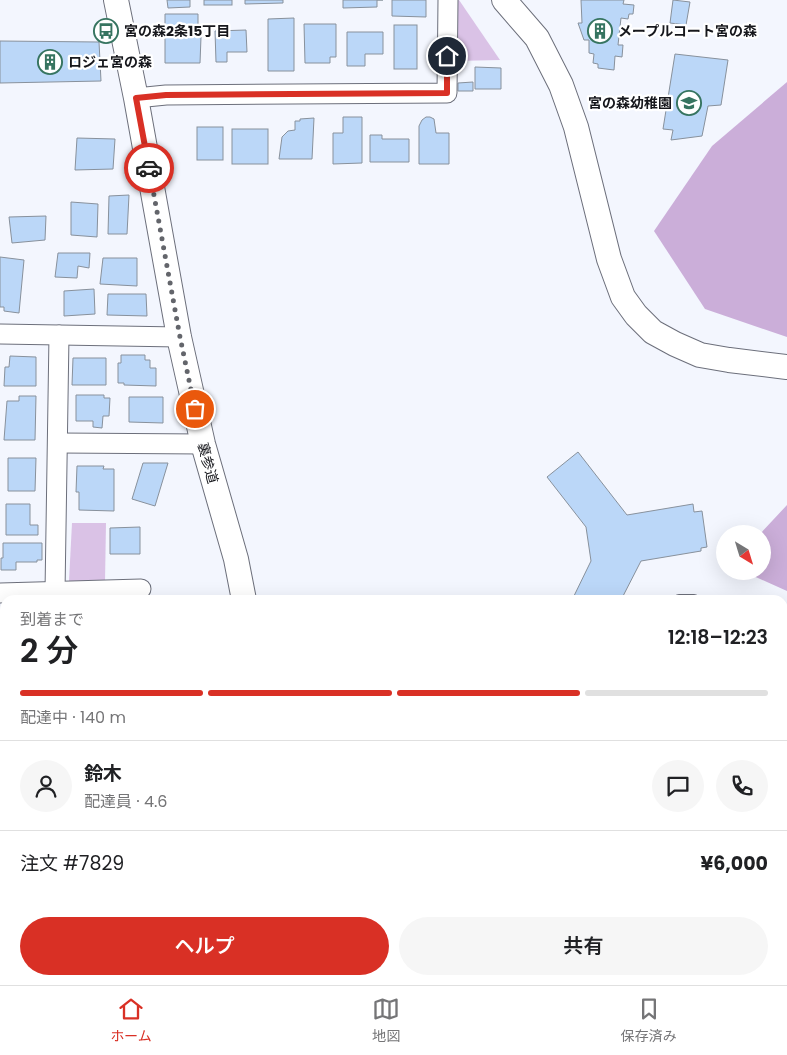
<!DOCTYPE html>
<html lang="ja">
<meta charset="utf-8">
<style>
body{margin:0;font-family:Poppins,"Noto Sans JP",sans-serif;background:#f6f6f6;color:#202124;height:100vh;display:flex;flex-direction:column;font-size:19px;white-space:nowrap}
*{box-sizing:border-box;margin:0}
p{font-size:16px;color:#757577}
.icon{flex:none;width:28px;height:28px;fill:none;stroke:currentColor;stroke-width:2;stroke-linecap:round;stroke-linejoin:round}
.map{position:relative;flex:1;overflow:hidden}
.details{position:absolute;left:0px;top:595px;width:788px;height:390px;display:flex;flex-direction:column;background:#fff;border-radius:15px 15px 0 0;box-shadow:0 5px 20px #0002}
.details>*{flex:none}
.needle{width:32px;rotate:142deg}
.buttons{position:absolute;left:716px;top:525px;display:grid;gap:10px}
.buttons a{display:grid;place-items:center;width:55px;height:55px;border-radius:50%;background:#fff;box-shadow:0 5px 20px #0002;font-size:25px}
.pin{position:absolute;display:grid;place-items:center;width:42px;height:42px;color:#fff;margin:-21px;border:2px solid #fff;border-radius:50%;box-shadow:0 1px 5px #0007}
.courier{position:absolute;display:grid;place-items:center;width:50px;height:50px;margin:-25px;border:4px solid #d93025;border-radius:50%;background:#fff;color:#222;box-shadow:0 1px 6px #0007}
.summary em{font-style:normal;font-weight:600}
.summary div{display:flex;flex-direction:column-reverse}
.summary{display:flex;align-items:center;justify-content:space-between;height:85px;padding:0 20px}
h1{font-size:32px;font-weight:600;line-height:38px}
.bar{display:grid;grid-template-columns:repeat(4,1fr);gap:8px 5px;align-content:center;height:60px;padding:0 20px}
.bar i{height:6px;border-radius:4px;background:#e0e0e0}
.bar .active{background:#d93025}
.bar p{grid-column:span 4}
.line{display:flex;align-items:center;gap:12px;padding:0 20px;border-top:1px solid #e0e0e0}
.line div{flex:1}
.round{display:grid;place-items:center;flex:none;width:52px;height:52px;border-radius:26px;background:#f6f6f6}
.action{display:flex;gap:10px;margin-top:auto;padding:10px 20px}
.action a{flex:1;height:58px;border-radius:30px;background:#d93025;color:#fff;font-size:20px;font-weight:600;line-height:58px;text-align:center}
.action a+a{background:#f6f6f6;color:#202124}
.tab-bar{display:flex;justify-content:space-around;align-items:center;height:70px;border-top:1px solid #e0e0e0;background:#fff;font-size:14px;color:#757577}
.tab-bar a{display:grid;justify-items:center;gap:2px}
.tab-bar .active{color:#d93025}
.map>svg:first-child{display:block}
.green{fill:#dac2e6}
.forest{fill:#cbaed9}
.building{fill:#bbd7f8;stroke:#88919c}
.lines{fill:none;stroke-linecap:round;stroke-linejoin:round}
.service-casing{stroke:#6c6f7b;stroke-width:12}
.minor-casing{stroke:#6c6f7b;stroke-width:21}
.tertiary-casing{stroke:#6c6f7b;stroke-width:26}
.service{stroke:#fff;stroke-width:10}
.minor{stroke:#fff;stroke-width:19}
.tertiary{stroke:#fff;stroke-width:24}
.done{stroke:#63656b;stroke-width:5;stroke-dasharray:0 9}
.route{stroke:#d93025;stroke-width:6}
.labels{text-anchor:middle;stroke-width:4.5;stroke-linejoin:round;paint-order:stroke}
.poi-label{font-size:14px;font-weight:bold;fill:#16171c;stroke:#fff;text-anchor:start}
.street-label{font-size:14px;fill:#16171c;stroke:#fff}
</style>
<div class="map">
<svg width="787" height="985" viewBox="0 0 787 985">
<rect width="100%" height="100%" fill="#f3f6fe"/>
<g class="green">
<path d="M458,0H459L500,60L455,61Z"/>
<path d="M72,523H106L105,582L69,581Z"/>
</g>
<g class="forest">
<path d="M787,82V337L705,309L654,231L712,146Z"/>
<path d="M787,505V591L749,574L748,571H762V534H760Z"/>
<path d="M787,611V985H37L43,980H782V620Z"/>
</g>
<g class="building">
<path d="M167,0H190V7L168,8Z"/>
<rect x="204" y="0" width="28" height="5"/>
<path d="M245,0H283V3L245,4Z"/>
<path d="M343,0H383H377V7L343,8Z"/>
<path d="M392,0H426V17L392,16Z"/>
<path d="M581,0H624L623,4L634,5L633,14H629L628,19L621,18L618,45H623L622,57L615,56L614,70L598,68V64L593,63L594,54L589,53V40H584L578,23H582Z"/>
<path d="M673,0L690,2L686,25L670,23Z"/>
<path d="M165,14H198V37H201L200,63H165Z"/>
<path d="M294,18V71H268V19Z"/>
<path d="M304,24H336V57H330V63H305Z"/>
<rect x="394" y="25" width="23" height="44"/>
<path d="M246,30L247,52H227V62H216L215,31Z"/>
<path d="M347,32H383V54H365V66H347Z"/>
<path d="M0,41L99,42L101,81L0,83Z"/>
<path d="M675,54L728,60L721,105L708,106L702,136L671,140L673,130L663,129Z"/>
<path d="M475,67L501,68V89H475Z"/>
<path d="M473,82V91H458V83Z"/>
<path d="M343,117H362V163L333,164V133H343Z"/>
<path d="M426,117H430L434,119L436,133H449V164H419V126L422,120Z"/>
<path d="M314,118L312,159H279L282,137L288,131L295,130V121H300V119Z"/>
<rect x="197" y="127" width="26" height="33"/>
<rect x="232" y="129" width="36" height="35"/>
<path d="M370,135H382V139H409V162H370Z"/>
<path d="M77,138L115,139L113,169L75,170Z"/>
<path d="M129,195L127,234H108L109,196Z"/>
<path d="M71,202L98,204L97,237L71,235Z"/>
<path d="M46,216L45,240L12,243L9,217Z"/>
<path d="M58,253H90L89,268L78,266L77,278L55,277Z"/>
<path d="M0,257L24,260L19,313L4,311V307H0Z"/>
<path d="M103,258H137V286L100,284Z"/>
<path d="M94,289L95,314L64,316V291Z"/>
<path d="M108,294H146L147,316L107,315Z"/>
<path d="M121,355H145V360H150V368H156V386L124,385V383H118V363H121Z"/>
<path d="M10,356L36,357V386H4L5,367H9Z"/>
<path d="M73,358H106V385H72Z"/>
<path d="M76,395H104V398H110L109,416H103L102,428L93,427V421H76Z"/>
<path d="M19,396H36L35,440H4L7,401H19Z"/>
<path d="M129,397H163V423L129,422Z"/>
<path d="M578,452L627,515L693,504L694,512L702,511L707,547L701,548V551L641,561L621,600H572L591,561L586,527L547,477Z"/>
<path d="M8,458H36L35,491H8Z"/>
<path d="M143,463H168L155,506L132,499Z"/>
<path d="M77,466H104L103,469H114V511L79,510V492H76Z"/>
<path d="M6,504H30V525H38V535H6Z"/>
<path d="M140,527V554H110V528Z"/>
<path d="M3,543H42V560H37V562H16V570H1V558H3Z"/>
<path d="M5,673V692H4L2,674Z"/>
<path d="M5,731V760L0,764V735Z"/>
</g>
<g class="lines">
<defs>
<g id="service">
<path d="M679,600H694"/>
<path d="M778,985L787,976"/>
</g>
<g id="minor">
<path d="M136,98L166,95L447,93L448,0"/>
<path d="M0,334L179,337"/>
<path d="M59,443L203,444"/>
<path d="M55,592L59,335"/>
<path d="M0,593L141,589"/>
<path d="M0,719H5"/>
</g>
<g id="tertiary">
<path d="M116,0L136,98L179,337L203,444L236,559L244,600"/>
<path d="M504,0L537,38L561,85L576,127L609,259L623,297L636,315L653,332L675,344L700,355L729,360L787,367"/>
<path d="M0,951L5,948"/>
</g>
</defs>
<use href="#service" class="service-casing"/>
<use href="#minor" class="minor-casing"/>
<use href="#tertiary" class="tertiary-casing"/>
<use href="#service" class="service"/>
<use href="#minor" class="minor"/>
<use href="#tertiary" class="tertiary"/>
</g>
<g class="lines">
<path class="done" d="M149,168L180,337L195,409"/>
<path class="route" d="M149,168L136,98L166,95L447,93V56"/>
</g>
<defs>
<symbol id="bus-ring" viewBox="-11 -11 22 22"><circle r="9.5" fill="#fff" stroke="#367460" stroke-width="1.5"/><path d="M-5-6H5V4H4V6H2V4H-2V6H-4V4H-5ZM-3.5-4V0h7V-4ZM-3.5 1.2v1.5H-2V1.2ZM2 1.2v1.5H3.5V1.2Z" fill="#367460"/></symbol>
<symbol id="building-ring" viewBox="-11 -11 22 22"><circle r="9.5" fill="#fff" stroke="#367460" stroke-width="1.5"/><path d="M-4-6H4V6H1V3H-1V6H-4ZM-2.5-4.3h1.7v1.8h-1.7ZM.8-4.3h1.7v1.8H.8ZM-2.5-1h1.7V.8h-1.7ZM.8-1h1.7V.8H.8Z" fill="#367460"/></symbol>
<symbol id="school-ring" viewBox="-11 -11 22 22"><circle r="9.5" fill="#fff" stroke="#367460" stroke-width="1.5"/><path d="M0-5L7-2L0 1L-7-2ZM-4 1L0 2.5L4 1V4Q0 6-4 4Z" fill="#367460"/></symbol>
</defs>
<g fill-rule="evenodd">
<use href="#bus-ring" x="92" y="17" width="28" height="28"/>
<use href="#building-ring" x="586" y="17" width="28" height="28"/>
<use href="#building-ring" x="36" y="48" width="28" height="28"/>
<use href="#school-ring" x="675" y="89" width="28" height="28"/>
</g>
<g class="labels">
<g class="poi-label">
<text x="124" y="36">宮の森2条15丁目</text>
<text x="618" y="36">メープルコート宮の森</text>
<text x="68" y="67">ロジェ宮の森</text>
<text x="672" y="108" text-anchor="end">宮の森幼稚園</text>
</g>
<g class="street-label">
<text transform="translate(208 463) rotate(75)" y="5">裏参道</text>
</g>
</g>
</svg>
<div class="buttons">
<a><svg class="needle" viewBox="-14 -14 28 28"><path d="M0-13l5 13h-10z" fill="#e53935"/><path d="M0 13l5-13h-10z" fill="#757577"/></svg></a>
</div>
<div class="pin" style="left:195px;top:409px;background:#ea580c"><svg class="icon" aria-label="bag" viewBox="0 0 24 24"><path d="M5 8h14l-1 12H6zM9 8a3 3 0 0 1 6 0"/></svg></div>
<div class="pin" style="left:447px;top:56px;background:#1f2937"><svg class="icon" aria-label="home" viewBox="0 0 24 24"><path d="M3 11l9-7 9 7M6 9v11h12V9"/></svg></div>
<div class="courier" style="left:149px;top:168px"><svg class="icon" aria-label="car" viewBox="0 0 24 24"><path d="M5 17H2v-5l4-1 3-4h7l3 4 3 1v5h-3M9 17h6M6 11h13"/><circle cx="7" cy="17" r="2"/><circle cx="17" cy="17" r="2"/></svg></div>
<section class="details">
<div class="summary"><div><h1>2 分</h1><p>到着まで</p></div><em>12:18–12:23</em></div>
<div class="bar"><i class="active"></i><i class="active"></i><i class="active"></i><i></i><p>配達中 · 140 m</p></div>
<div class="line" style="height:90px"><a class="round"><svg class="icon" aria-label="person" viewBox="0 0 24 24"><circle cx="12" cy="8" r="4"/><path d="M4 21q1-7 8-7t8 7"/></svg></a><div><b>鈴木</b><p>配達員 · 4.6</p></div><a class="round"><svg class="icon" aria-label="chat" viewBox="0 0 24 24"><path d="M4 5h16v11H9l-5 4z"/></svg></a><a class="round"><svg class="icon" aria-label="phone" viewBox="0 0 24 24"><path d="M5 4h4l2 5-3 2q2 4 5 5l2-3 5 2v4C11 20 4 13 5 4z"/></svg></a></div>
<div class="line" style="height:65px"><div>注文 #7829</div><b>¥6,000</b></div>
<div class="action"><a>ヘルプ</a><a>共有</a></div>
</section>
</div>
<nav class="tab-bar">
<a class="active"><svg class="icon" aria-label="home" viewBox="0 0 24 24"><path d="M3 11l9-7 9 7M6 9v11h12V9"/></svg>ホーム</a>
<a><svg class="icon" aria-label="map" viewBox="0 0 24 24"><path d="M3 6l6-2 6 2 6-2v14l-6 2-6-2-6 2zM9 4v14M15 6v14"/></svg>地図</a>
<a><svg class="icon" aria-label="saved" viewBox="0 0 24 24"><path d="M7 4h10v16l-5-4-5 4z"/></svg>保存済み</a>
</nav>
